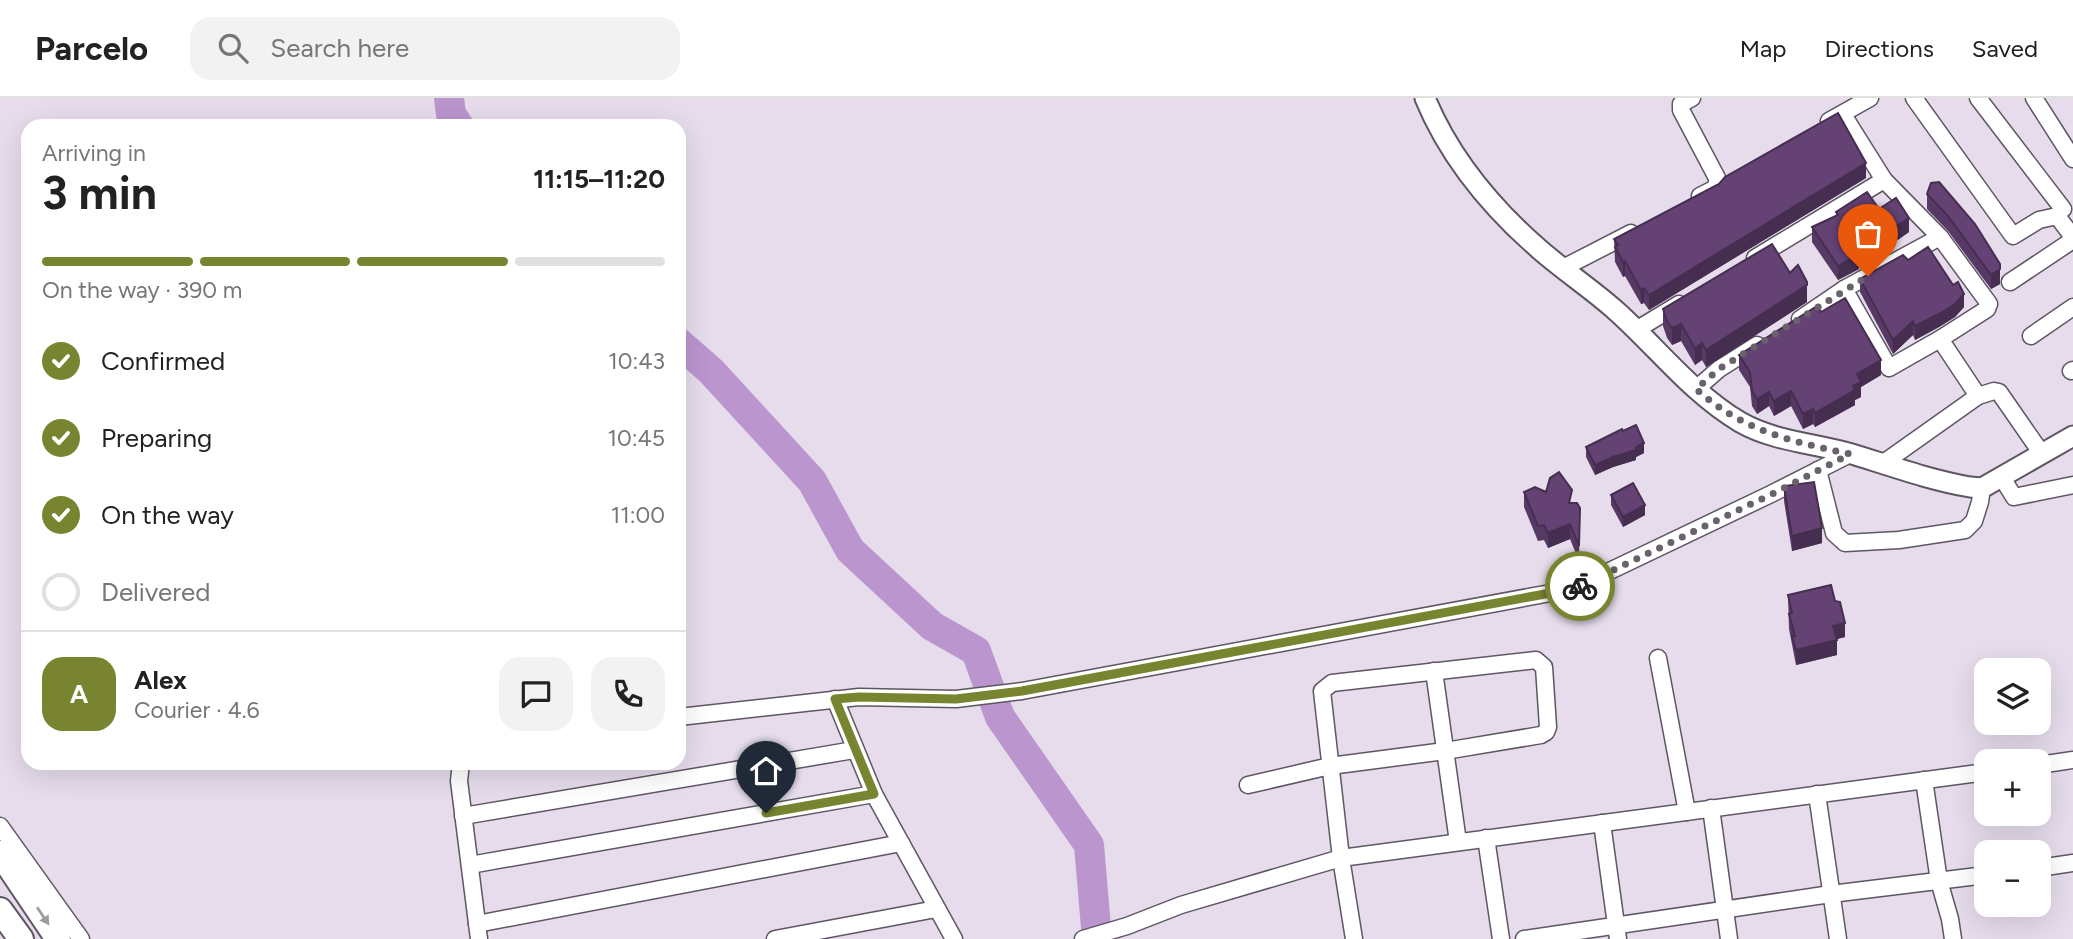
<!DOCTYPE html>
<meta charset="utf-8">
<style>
body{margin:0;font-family:Figtree,sans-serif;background:#f2f2f2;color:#222;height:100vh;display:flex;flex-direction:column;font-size:26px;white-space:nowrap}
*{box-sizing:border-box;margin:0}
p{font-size:23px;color:#767676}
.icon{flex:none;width:38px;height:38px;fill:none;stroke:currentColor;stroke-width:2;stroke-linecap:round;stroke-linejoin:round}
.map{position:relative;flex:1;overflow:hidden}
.panel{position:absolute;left:21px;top:21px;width:665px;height:651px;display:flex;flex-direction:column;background:#fff;border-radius:21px;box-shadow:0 7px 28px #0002}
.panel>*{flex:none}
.buttons{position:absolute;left:1974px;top:560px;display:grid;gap:14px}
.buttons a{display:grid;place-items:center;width:77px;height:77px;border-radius:14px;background:#fff;box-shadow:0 7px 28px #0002;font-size:35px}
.pin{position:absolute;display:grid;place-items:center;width:60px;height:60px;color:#fff;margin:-72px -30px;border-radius:50% 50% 50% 0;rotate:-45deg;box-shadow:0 0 7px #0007}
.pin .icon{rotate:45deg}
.courier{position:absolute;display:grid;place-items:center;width:70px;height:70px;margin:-35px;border:5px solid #798431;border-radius:50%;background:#fff;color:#222;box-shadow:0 2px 9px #0007}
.summary em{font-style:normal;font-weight:700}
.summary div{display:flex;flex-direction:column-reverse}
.summary{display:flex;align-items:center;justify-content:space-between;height:119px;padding:0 21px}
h1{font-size:46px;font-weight:700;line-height:52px}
.bar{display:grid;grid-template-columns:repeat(4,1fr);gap:10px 7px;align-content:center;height:84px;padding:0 21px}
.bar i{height:9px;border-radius:5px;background:#e0e0e0}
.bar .active{background:#798431}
.bar p{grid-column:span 4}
.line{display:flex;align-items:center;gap:18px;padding:0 21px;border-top:2px solid #e0e0e0}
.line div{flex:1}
.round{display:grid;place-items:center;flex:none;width:74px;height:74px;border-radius:21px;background:#f2f2f2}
ol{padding:0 21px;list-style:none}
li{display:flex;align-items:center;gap:21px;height:77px}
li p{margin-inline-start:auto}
li .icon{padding:7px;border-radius:50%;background:#798431;color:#fff;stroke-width:4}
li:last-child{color:#767676}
li i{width:38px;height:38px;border:4px solid #e0e0e0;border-radius:50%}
header{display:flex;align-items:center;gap:42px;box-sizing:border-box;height:98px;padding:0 35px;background:#fff;border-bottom:2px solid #e0e0e0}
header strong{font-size:33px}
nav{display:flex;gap:38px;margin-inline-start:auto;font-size:24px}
.search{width:490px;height:63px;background:#f2f2f2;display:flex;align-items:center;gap:18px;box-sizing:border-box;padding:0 24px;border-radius:21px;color:#767676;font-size:26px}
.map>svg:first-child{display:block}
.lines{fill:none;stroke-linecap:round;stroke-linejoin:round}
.river{stroke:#ba95ce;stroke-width:30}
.minor-casing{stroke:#5e5663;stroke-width:19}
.tertiary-casing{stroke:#5e5663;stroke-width:23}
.primary-casing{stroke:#5e5663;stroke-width:28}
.minor{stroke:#fff;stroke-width:16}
.tertiary{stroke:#fff;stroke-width:19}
.primary{stroke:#fff;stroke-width:24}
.wall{fill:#563964}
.shaded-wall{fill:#462e51}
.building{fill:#644274;stroke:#462e51;stroke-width:2}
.oneway{fill:#9d9b9e}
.done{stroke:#69626c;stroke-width:7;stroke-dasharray:0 12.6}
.route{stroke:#798431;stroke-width:9}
</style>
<header>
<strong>Parcelo</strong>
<div class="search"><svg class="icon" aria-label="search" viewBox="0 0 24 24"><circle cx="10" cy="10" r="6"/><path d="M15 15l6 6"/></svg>Search here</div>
<nav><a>Map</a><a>Directions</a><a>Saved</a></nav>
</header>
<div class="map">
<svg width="2073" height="841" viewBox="0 0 2073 841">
<rect width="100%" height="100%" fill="#e6dcec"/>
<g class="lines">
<g class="river">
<path d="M449,0L451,16L459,28"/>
<path d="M679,245L711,273L812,383L850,452L932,528L976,553L1000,619L1089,747L1097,841"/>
</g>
<defs>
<g id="minor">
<path d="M1692,0L1681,6V12L1717,80V86L1714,91L1700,98"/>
<path d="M1914,0L2013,138L2039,122L2057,118L2073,139"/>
<path d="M1978,0L2063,111"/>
<path d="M2034,0L2073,61"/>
<path d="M1829,23L1870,0"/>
<path d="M1847,23L1884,82L1940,139L1987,203L1989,206L1987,211L1940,241L1978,298"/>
<path d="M1755,160L1884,82"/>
<path d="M1563,170L1631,135"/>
<path d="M2010,184L2073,142"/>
<path d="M1844,191L1889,270L1940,241"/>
<path d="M1800,221L1844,191L1940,139"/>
<path d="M1636,232L1679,206"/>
<path d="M2031,238L2073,209"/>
<path d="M2071,273L2073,272"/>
<path d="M1696,291L1719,271L1757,247"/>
<path d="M1882,366L1978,298L1994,293L1999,294L2042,356"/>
<path d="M1818,372L1834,435L1845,445L1899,442L1965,432L1974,423L1980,404L1982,390"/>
<path d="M2001,378L2014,399L2073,387"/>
<path d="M1658,560L1687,714"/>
<path d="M1434,573L1458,744"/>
<path d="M835,601L874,696L954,841"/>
<path d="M679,619L859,599L956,601L1022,593L1572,491L1771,396L1850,356"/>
<path d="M461,665L459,683L479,841"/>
<path d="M2039,667L2073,662"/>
<path d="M1924,682L1939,783L1950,821L1953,841"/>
<path d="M1248,687L1330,668L1445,653L1541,637L1546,634L1548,629L1544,569L1536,562L1332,585L1322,593L1341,760L1354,841"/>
<path d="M1817,696L1838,841"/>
<path d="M1711,710L1729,841"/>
<path d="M463,718L854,652"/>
<path d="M1602,725L1618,841"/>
<path d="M0,728L81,841"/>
<path d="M1486,740L1501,841"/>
<path d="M470,767L874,696"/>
<path d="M2039,770L2073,765"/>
<path d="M477,826L901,745"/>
<path d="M775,841L936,811"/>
<path d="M1083,841L1127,828L1181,807L1341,760L1986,674"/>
<path d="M1524,841L1831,796L1986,777"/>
</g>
<path id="tertiary" d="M1425,0C1449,58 1492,110 1539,151C1563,172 1590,190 1614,211C1656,248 1691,295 1740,324C1775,344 1815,345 1852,356C1891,368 1930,382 1970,389L1982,390L2073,338"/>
<g id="primary">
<path d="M0,755L58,841"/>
<path d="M0,812L21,841"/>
</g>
</defs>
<use href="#minor" class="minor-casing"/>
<use href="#tertiary" class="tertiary-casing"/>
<use href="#primary" class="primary-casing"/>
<use href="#minor" class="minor"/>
<use href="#tertiary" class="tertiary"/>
<use href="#primary" class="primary"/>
</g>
<g class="wall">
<path d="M1866,80L1649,212L1644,205L1641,206L1625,178L1623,179L1615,164L1614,141Z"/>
<path d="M1939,84L2000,186L1991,191L1948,133L1927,111V96Z"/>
<path d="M1879,111L1909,134L1886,150L1876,145L1859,158V171L1838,182L1812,144V129L1836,118V114Z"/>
<path d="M1908,162L1953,187L1964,209L1955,219L1939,229L1915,242L1913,237L1893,256L1860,194V181Z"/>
<path d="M1807,204L1706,269L1702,262L1695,267L1681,243L1672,247L1667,240L1663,228V211Z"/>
<path d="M1821,214L1881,277L1861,289V299L1855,302V307L1815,329L1813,326L1803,331L1791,308L1774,318L1769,308L1757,316L1752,308L1750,289L1739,272V257Z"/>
<path d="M1623,333L1644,355L1636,359V362L1613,369L1595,377L1586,359V349Z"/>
<path d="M1784,388L1822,445L1792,453L1784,403Z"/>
<path d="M1524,394L1572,405L1580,410L1579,463L1570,441L1548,450L1544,442L1538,443L1524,409Z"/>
<path d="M1611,397L1645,417L1623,429L1611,407Z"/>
<path d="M1788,497L1845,539L1837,541V557L1796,567L1789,531Z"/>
</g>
<g class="shaded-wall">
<path d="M1866,65V80L1649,212V197Z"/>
<path d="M1909,120V134L1886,150V135Z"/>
<path d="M1876,130V145L1859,158V171L1838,182V168L1857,145Z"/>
<path d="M1625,163V178L1623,179V164Z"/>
<path d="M2000,166V186L1991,191V177Z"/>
<path d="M1807,184V204L1706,269V252Z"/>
<path d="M1644,190V205L1641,206V192Z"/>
<path d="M1964,196V209L1955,219L1939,229L1915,242V228Z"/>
<path d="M1913,223V237L1893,256V242Z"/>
<path d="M1681,226V243L1672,247V230Z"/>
<path d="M1702,245V262L1695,267V250Z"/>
<path d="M1881,262V277L1861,289V299L1855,302V307L1815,329V315L1853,288L1857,276Z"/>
<path d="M1791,293V308L1774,318V303Z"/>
<path d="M1769,294V308L1757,316V301Z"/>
<path d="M1813,311V326L1803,331V316Z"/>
<path d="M1644,345V355L1636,359V362L1613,369L1595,377V367Z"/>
<path d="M1645,407V417L1623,429V419Z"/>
<path d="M1570,426V441L1548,450V435Z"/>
<path d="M1822,430V445L1792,453V438Z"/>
<path d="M1845,525V539L1833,542V528Z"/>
<path d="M1837,542V557L1796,567V552Z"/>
</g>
<g class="building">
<path d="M1838,15L1866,65L1649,197L1644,190L1641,192L1625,163L1623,164L1615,149L1618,147L1614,141L1719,86L1725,79Z"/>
<path d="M1939,84L1975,126L2000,166V171L1991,177L1948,118L1927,96L1931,85Z"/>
<path d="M1867,94L1879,111L1896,100L1909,120L1886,135L1876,130L1857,145L1859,156L1838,168L1812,129L1838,117L1836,114Z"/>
<path d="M1772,146L1790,175L1798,167L1807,184V187L1706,252L1702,245L1695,250L1681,226L1672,230L1667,223L1663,211Z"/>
<path d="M1928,149L1953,187L1958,184L1964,196L1955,206L1939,216L1915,228L1913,223L1893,242L1860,181L1903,157L1908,162Z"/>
<path d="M1845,200L1881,262L1857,276L1861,284L1853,288L1855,292L1815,315L1813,311L1803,316L1791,293L1774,303L1769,294L1757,301L1752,293L1750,274L1739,257L1817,208L1821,214Z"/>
<path d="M1636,327L1644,345L1636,349V352L1613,359L1595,367L1586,349L1622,331L1623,333Z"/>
<path d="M1559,374L1572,392L1569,405H1577L1580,410L1579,448L1570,426L1548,435L1544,427L1538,428L1524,394L1535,389L1546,394L1550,380Z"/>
<path d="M1814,384L1822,430L1792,438L1784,388Z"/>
<path d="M1633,385L1645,407L1623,419L1611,397Z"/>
<path d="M1831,487L1835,503L1840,504L1845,525L1833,528L1837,542L1796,552L1792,538H1795L1789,516L1792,515L1788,497Z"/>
</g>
<defs><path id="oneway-solid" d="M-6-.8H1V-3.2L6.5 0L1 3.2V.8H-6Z" transform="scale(1.75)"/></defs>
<use class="oneway" href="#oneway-solid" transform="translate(43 818) rotate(56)"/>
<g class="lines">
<path class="done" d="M1580,488L1772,396L1850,356C1790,343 1743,333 1696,291L1719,271L1868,178"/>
<path class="route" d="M766,715L874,696L835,601L859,599L956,601L1022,593L1572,491L1580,488"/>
</g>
</svg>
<div class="buttons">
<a><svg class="icon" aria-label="layers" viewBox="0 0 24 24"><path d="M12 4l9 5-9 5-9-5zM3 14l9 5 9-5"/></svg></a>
<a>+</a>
<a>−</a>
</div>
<div class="pin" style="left:1868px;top:178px;background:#ea580c"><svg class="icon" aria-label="bag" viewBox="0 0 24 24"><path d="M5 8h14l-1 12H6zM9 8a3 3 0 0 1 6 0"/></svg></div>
<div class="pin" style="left:766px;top:715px;background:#1f2937"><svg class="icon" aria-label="home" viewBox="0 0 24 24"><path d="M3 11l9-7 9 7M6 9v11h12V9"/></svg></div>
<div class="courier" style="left:1580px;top:488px"><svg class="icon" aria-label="bike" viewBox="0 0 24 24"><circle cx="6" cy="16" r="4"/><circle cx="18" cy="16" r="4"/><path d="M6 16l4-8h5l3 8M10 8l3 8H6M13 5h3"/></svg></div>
<section class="panel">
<div class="summary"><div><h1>3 min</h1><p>Arriving in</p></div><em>11:15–11:20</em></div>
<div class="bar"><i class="active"></i><i class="active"></i><i class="active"></i><i></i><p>On the way · 390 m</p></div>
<ol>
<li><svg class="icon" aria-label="check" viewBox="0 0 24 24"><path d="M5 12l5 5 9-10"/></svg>Confirmed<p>10:43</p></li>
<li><svg class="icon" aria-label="check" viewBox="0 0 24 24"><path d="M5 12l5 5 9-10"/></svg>Preparing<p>10:45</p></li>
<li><svg class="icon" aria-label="check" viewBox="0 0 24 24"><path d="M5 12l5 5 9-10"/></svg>On the way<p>11:00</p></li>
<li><i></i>Delivered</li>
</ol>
<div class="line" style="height:126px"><b class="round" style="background:#798431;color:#fff">A</b><div><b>Alex</b><p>Courier · 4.6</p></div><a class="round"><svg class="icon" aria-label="chat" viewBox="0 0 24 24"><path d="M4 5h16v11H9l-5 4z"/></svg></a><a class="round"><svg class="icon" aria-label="phone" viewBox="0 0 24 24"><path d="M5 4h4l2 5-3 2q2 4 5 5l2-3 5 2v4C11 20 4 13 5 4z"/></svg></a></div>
</section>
</div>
